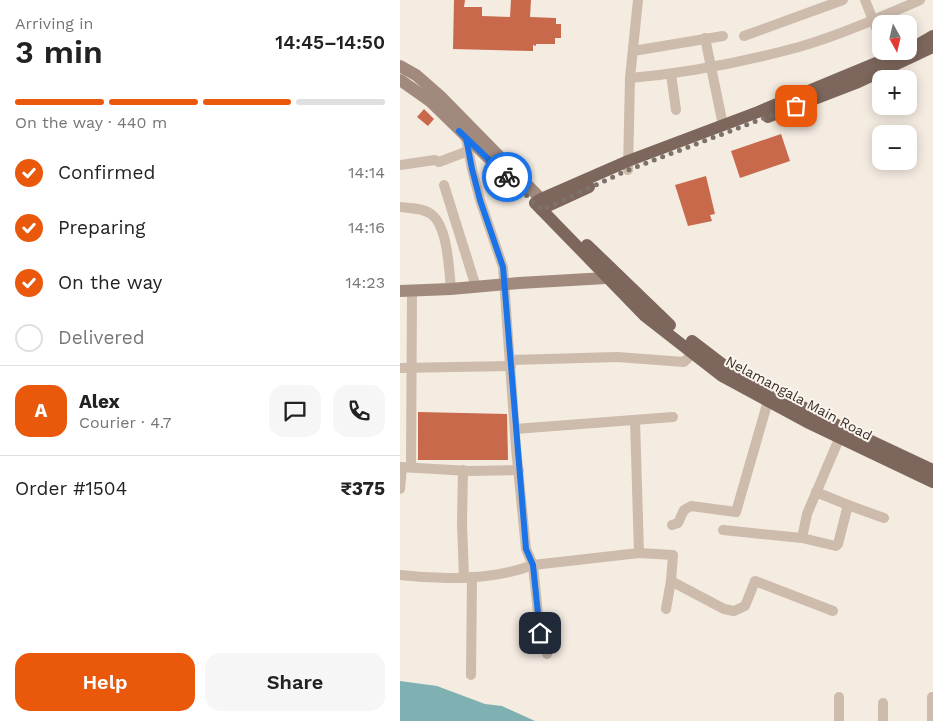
<!DOCTYPE html>
<meta charset="utf-8">
<style>
body{margin:0;font-family:"Work Sans",sans-serif;background:#f6f6f6;color:#222;height:100vh;display:flex;flex-direction:column;font-size:19px;white-space:nowrap}
*{box-sizing:border-box;margin:0}
p{font-size:16px;color:#767676}
.icon{flex:none;width:28px;height:28px;fill:none;stroke:currentColor;stroke-width:2;stroke-linecap:round;stroke-linejoin:round}
.map{position:relative;flex:1;overflow:hidden}
.side{display:flex;flex-direction:column;background:#fff;width:400px}
.side>*{flex:none}
.needle{width:32px;rotate:172deg}
.tools{position:absolute;left:472px;top:15px;display:grid;gap:10px}
.tools a{display:grid;place-items:center;width:45px;height:45px;border-radius:10px;background:#fff;box-shadow:0 2px 12px #0003;font-size:25px}
.pin{position:absolute;display:grid;place-items:center;width:42px;height:42px;color:#fff;margin:-21px;border-radius:10px;box-shadow:0 2px 8px #0006}
.courier{position:absolute;display:grid;place-items:center;width:50px;height:50px;margin:-25px;border:4px solid #1a73e8;border-radius:50%;background:#fff;color:#222;box-shadow:0 1px 6px #0007}
.headline em{font-style:normal;font-weight:600}
.headline div{display:flex;flex-direction:column-reverse}
.headline{display:flex;align-items:center;justify-content:space-between;height:85px;padding:0 15px}
h1{font-size:32px;font-weight:600;line-height:38px}
.bar{display:grid;grid-template-columns:repeat(4,1fr);gap:8px 5px;align-content:center;height:60px;padding:0 15px}
.bar i{height:6px;border-radius:4px;background:#e0e0e0}
.bar .current{background:#ea580c}
.bar p{grid-column:span 4}
.line{display:flex;align-items:center;gap:12px;padding:0 15px;border-top:1px solid #e0e0e0}
.line div{flex:1}
.round{display:grid;place-items:center;flex:none;width:52px;height:52px;border-radius:15px;background:#f6f6f6}
ol{padding:0 15px;list-style:none}
li{display:flex;align-items:center;gap:15px;height:55px}
li p{margin-inline-start:auto}
li .icon{padding:5px;border-radius:50%;background:#ea580c;color:#fff;stroke-width:4}
li:last-child{color:#767676}
li i{width:28px;height:28px;border:2px solid #e0e0e0;border-radius:50%}
.action{display:flex;gap:10px;margin-top:auto;padding:10px 15px}
.action a{flex:1;height:58px;border-radius:15px;background:#ea580c;color:#fff;font-size:20px;font-weight:600;line-height:58px;text-align:center}
.action a+a{background:#f6f6f6;color:#222}
main{display:flex;flex:1;min-height:0}
.map>svg:first-child{display:block}
.water{fill:#7fb0b2}
.building{fill:#c8694b}
.lines{fill:none;stroke-linecap:round;stroke-linejoin:round}
.street{stroke:#cdbbac;stroke-width:10}
.secondary{stroke:#a18a7d;stroke-width:12}
.primary{stroke:#7d675c;stroke-width:12}
.done{stroke:#7c716b;stroke-width:5;stroke-dasharray:0 9}
.route{stroke:#1a73e8;stroke-width:6}
.labels{text-anchor:middle;stroke-width:4;stroke-linejoin:round;paint-order:stroke}
.street-label{font-size:14px;fill:#3b302b;stroke:#fbf5ee}
</style>
<main>
<section class="side">
<div class="headline"><div><h1>3 min</h1><p>Arriving in</p></div><em>14:45–14:50</em></div>
<div class="bar"><i class="current"></i><i class="current"></i><i class="current"></i><i></i><p>On the way · 440 m</p></div>
<ol>
<li><svg class="icon" aria-label="check" viewBox="0 0 24 24"><path d="M5 12l5 5 9-10"/></svg>Confirmed<p>14:14</p></li>
<li><svg class="icon" aria-label="check" viewBox="0 0 24 24"><path d="M5 12l5 5 9-10"/></svg>Preparing<p>14:16</p></li>
<li><svg class="icon" aria-label="check" viewBox="0 0 24 24"><path d="M5 12l5 5 9-10"/></svg>On the way<p>14:23</p></li>
<li><i></i>Delivered</li>
</ol>
<div class="line" style="height:90px"><b class="round" style="background:#ea580c;color:#fff">A</b><div><b>Alex</b><p>Courier · 4.7</p></div><a class="round"><svg class="icon" aria-label="chat" viewBox="0 0 24 24"><path d="M4 5h16v11H9l-5 4z"/></svg></a><a class="round"><svg class="icon" aria-label="phone" viewBox="0 0 24 24"><path d="M5 4h4l2 5-3 2q2 4 5 5l2-3 5 2v4C11 20 4 13 5 4z"/></svg></a></div>
<div class="line" style="height:65px"><div>Order #1504</div><b>₹375</b></div>
<div class="action"><a>Help</a><a>Share</a></div>
</section>
<div class="map">
<svg width="533" height="721" viewBox="0 0 533 721">
<rect width="100%" height="100%" fill="#f4ebe1"/>
<path class="water" d="M0,681L37,686L85,704L102,706L135,721H0Z"/>
<g class="building">
<path d="M54,0H65L64,7H82V16L110,17L111,0H131L130,17L156,18V24H161V38H155V44H136V46L133,45V51L53,49Z"/>
<path d="M24,109L34,119L28,126L17,117Z"/>
<path d="M381,134L390,161L340,178L331,151Z"/>
<path d="M306,176L315,214L310,215L312,221L288,226L275,185Z"/>
<path d="M18,412L107,414L108,460H18Z"/>
</g>
<g class="lines">
<g class="street">
<path d="M465,0L481,40"/>
<path d="M344,36L443,0"/>
<path d="M305,38L323,125"/>
<path d="M233,51L323,36"/>
<path d="M271,74L276,110"/>
<path d="M230,78C287,73 343,62 399,47C440,35 481,17 520,0"/>
<path d="M64,136L66,138L72,169L80,200L103,267L116,448L126,549L133,565L140,633L147,654"/>
<path d="M0,165L35,160L39,162L68,151"/>
<path d="M228,170L230,78L238,0"/>
<path d="M44,185L76,287"/>
<path d="M0,207C10,208 23,208 31,214C48,226 49,270 51,289"/>
<path d="M111,360L217,357L284,362L293,353"/>
<path d="M0,368L111,366"/>
<path d="M235,420L239,553"/>
<path d="M115,429L273,417"/>
<path d="M0,467L69,471L119,470"/>
<path d="M11,467L12,291"/>
<path d="M63,470L62,523L64,578"/>
<path d="M0,489L2,467"/>
<path d="M448,505L484,518"/>
<path d="M272,525L278,523L284,510L291,506L336,512L370,394"/>
<path d="M323,530L402,538L436,546L438,544L448,505L416,492"/>
<path d="M402,538L407,514L442,432"/>
<path d="M0,575C41,580 94,580 133,565L239,553L273,555L271,581L266,609"/>
<path d="M271,581L324,609L334,611L345,606L355,581L433,611"/>
<path d="M71,675L72,577"/>
<path d="M532,697V721"/>
<path d="M439,721V697"/>
<path d="M483,721V703"/>
</g>
<g class="secondary">
<path d="M0,66L16,75L40,96L141,199"/>
<path d="M0,80L30,101L112,181"/>
<path d="M0,291L51,289L119,283L206,278"/>
</g>
<g class="primary">
<path d="M509,50L533,36"/>
<path d="M505,51L358,112L228,161L141,199L135,203L245,316L322,376L407,422L533,482"/>
<path d="M368,117L456,83L533,47"/>
<path d="M141,209L189,187"/>
<path d="M187,245L270,325"/>
<path d="M292,341L326,367L441,427L533,470"/>
</g>
</g>
<g class="lines">
<path class="done" d="M107,177L142,210L228,170L396,106"/>
<path class="route" d="M107,177L59,131L66,138L72,169L80,200L103,267L126,549L133,565L140,633"/>
</g>
<g class="labels">
<g class="street-label">
<text transform="translate(399 398) rotate(28)" y="5">Nelamangala Main Road</text>
</g>
</g>
</svg>
<div class="tools">
<a><svg class="needle" viewBox="-14 -14 28 28"><path d="M0-13l5 13h-10z" fill="#e53935"/><path d="M0 13l5-13h-10z" fill="#767676"/></svg></a>
<a>+</a>
<a>−</a>
</div>
<div class="pin" style="left:396px;top:106px;background:#ea580c"><svg class="icon" aria-label="bag" viewBox="0 0 24 24"><path d="M5 8h14l-1 12H6zM9 8a3 3 0 0 1 6 0"/></svg></div>
<div class="pin" style="left:140px;top:633px;background:#1f2937"><svg class="icon" aria-label="home" viewBox="0 0 24 24"><path d="M3 11l9-7 9 7M6 9v11h12V9"/></svg></div>
<div class="courier" style="left:107px;top:177px"><svg class="icon" aria-label="bike" viewBox="0 0 24 24"><circle cx="6" cy="16" r="4"/><circle cx="18" cy="16" r="4"/><path d="M6 16l4-8h5l3 8M10 8l3 8H6M13 5h3"/></svg></div>
</div>
</main>
